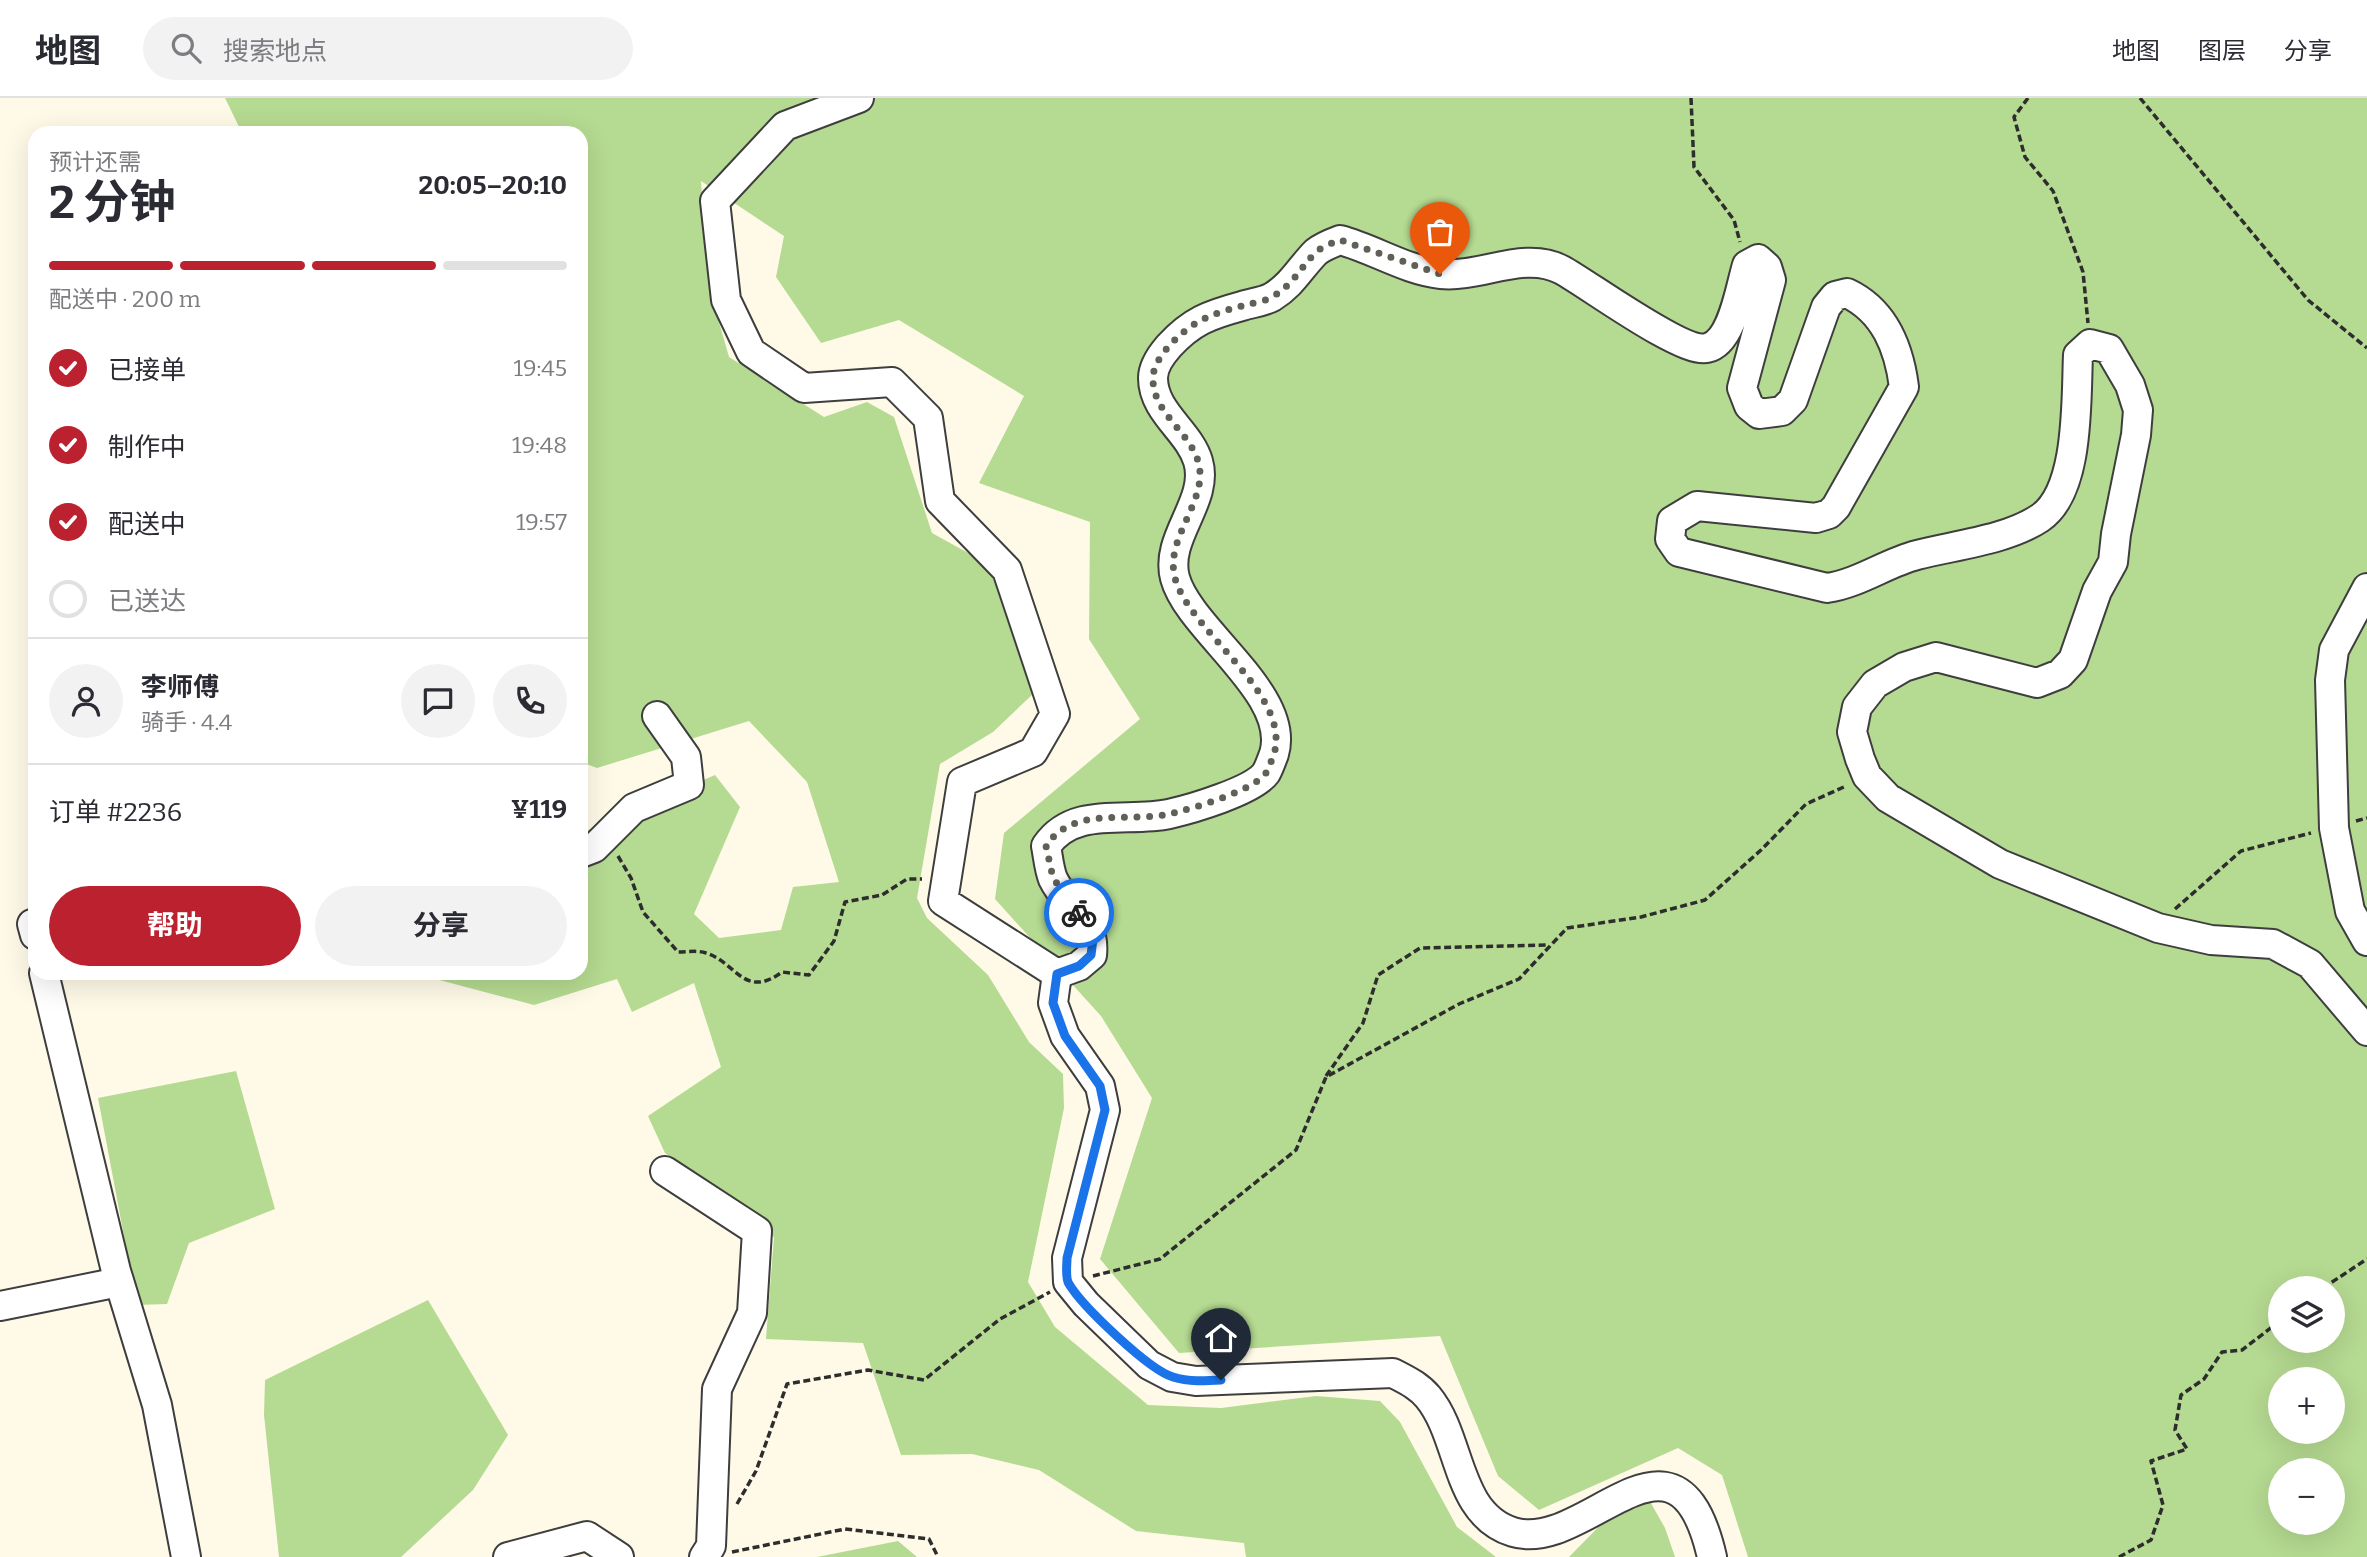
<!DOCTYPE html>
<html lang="zh">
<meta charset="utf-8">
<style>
body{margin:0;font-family:Bitter,"Noto Sans SC",serif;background:#f2f2f3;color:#2b2b33;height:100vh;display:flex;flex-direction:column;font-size:26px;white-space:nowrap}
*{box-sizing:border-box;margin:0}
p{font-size:23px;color:#7c7c81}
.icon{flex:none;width:38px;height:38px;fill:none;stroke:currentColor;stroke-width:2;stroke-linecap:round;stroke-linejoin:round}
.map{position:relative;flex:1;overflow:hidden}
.sheet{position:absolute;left:28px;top:28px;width:560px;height:854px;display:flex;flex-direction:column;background:#fff;border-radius:21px;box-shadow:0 7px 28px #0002}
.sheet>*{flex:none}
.controls{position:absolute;left:2268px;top:1178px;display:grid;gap:14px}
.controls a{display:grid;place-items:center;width:77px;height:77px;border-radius:50%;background:#fff;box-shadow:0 7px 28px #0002;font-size:35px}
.pin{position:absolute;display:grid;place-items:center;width:60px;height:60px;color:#fff;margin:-72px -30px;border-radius:50% 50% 50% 0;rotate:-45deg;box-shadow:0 0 7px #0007}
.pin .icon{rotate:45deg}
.courier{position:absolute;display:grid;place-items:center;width:70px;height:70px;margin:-35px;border:5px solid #1a73e8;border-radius:50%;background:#fff;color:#222;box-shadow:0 2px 9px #0007}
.overview em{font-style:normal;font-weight:700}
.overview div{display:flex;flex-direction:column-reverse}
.overview{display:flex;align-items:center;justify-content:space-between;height:119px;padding:0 21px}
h1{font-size:46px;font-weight:700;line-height:52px}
.bar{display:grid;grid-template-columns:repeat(4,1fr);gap:10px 7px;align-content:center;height:84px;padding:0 21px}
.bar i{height:9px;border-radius:5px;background:#e1e1e2}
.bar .on{background:#bc2130}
.bar p{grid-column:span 4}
.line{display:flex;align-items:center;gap:18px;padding:0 21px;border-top:2px solid #e1e1e2}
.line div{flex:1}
.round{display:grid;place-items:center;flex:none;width:74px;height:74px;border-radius:37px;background:#f2f2f3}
ol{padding:0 21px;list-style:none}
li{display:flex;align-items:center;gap:21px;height:77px}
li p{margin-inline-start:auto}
li .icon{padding:7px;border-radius:50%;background:#bc2130;color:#fff;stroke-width:4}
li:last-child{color:#7c7c81}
li i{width:38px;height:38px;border:4px solid #e1e1e2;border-radius:50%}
.action{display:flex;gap:14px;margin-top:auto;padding:14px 21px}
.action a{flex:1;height:80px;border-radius:42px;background:#bc2130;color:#fff;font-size:28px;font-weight:700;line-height:80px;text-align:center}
.action a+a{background:#f2f2f3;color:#2b2b33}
header{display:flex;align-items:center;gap:42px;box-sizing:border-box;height:98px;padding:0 35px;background:#fff;border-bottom:2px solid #e1e1e2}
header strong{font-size:33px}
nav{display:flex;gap:38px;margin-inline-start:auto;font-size:24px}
.search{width:490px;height:63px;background:#f2f2f3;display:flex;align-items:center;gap:18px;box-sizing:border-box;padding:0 24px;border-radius:38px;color:#7c7c81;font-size:26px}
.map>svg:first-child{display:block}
.forest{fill:#b5da91;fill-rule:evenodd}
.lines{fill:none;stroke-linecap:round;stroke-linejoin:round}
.minor-casing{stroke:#3e3e3e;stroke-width:32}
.path{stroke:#2d2d2d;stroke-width:3.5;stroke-dasharray:7 3.5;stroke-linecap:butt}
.minor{stroke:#fff;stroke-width:28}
.done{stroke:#605f58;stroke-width:7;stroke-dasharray:0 12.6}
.route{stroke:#1a73e8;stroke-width:9}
</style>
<header>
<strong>地图</strong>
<div class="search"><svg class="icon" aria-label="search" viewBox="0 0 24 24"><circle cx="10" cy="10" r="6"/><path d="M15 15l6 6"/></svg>搜索地点</div>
<nav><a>地图</a><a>图层</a><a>分享</a></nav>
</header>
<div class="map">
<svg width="2367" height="1459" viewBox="0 0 2367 1459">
<rect width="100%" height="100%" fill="#fffae8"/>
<g class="forest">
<path d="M225,0H2367V1459H1748L1722,1377L1678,1350L1539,1412L1498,1378L1440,1238L1179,1255L1100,1161L1152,1000L1101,918L995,801L1004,735L1140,621L1089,541L1090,424L979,385L1024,298L899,222L821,245L776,179L784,138L701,83L709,189L729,259L824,319L867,304L894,319L932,435L988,466L1020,537L1034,595L993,634L940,666L917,800L927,820L988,877L1029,944L1063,976L1064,1010L1028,1184L1055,1229L1148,1307L1221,1310L1316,1298L1380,1303L1400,1324L1457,1429L1496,1459H1246L1244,1445L1136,1433L1039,1372L972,1356L901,1357L863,1245L766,1241L774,1139L665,1055L648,1018L721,969L694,885L632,914L617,881L534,907L413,875H581V735L715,677L740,709L694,816L719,840L781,832L793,789L839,784L807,684L749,623L597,670L581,664V35H242ZM2280,1190H2333V1242H2280ZM2280,1281H2333V1334H2280ZM2280,1372H2333V1424H2280Z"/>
<path d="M236,973L275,1111L189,1145L167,1206L137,1207L98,1000Z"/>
<path d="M428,1202L508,1337L473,1392L401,1459H279L264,1317L265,1282Z"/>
<path d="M1648,1400L1665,1430L1675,1459H1569L1618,1409Z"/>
<path d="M898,1443L917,1459H817Z"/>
</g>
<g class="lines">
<defs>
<g id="minor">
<path d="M859,0L785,28L715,103L726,202L751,254L804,290L892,284L928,320L940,403L1007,472L1055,616L1033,654L962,684L943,803L1057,876L1079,868L1092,857C1096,820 1067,810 1053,781C1049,771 1048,758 1046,748C1074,707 1128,725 1169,716C1191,711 1253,693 1266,675C1269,670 1272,661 1274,656C1292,596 1189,532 1175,480C1164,439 1210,403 1198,363C1189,333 1153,314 1153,280C1153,268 1162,256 1169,248C1192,223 1209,217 1242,208C1251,205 1263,204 1272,199C1293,186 1300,170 1316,154C1322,149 1332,145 1340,142C1374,151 1405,172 1441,176C1480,180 1525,152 1562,172C1588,186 1682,256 1707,250C1733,244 1740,189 1747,167L1758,161L1767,169L1771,182L1742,290L1749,308L1759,316L1782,313L1793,302L1826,209L1835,198L1847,195C1885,213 1899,250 1904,289L1836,409L1829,416L1816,420L1697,408L1672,423L1670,441L1679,454L1827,490C1860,485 1886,465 1917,457C1956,447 2007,442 2040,420C2080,393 2076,301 2078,257L2090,246L2109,251L2130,287L2138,312L2136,337L2116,436L2113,464L2097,493L2073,562L2060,576L2037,585L1936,559L1904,569L1875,586L1857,609L1852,634L1860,661L1867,678L1888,700L2000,766L2158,830L2211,842L2273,846L2310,866L2367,933"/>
<path d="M2367,490L2334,552L2330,582L2334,730L2350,813L2367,843"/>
<path d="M581,755L594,750L634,710L689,687L686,659L657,618"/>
<path d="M35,825L32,826L35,837"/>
<path d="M44,875L116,1173L157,1307L186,1459"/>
<path d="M1057,876L1053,905L1065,938L1100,988L1105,1012L1067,1160L1068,1184L1086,1206L1149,1267L1172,1279L1196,1283L1393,1275C1406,1282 1418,1287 1428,1299C1462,1340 1455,1416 1513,1434C1586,1457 1676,1303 1712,1459"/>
<path d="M665,1073L757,1133L752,1215L717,1291L711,1448L704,1459"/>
<path d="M0,1208L119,1184"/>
<path d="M508,1459L587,1438L619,1459"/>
</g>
</defs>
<use href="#minor" class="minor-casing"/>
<g class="path">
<path d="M1691,0L1694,69L1734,122L1740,144"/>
<path d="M2028,0L2014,19L2025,59L2053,93L2083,174L2088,225"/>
<path d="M2140,0L2308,202L2367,250"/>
<path d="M2356,723L2367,720"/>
<path d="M618,758L631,780L643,814L678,854C686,854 698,852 706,855C736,864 744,902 782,874L809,877L834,843L845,804L882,797L907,781H922"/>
<path d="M2175,811L2241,753L2311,735"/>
<path d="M1326,978L1363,925L1378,877L1420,850L1549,847"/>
<path d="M1093,1178L1160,1161L1296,1052L1326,979L1459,906L1519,881L1567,830L1641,819L1705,802L1761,752L1806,706L1846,688"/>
<path d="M2323,1190L2367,1161"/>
<path d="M737,1406L756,1373L787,1286L868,1272L924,1282L1000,1221L1050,1194"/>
<path d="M732,1454L845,1431L929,1441L938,1459"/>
<path d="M2119,1459L2151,1442L2163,1407L2151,1363L2187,1351L2175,1332L2181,1297L2204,1281L2222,1254L2242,1252L2280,1223"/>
</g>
<use href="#minor" class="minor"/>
</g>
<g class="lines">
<path class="done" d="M1079,815L1053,780L1046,748C1073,707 1128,725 1169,716C1191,711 1253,693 1266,675C1269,670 1272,661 1274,656C1292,596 1189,533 1175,480C1164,439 1210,402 1198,363C1189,333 1152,314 1153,280C1153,268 1162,256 1169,248C1191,224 1210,216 1242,208C1251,205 1263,204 1272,199C1294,186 1300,170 1316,154C1322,149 1332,145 1340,142L1440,176"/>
<path class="route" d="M1079,815L1093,841L1091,857L1079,868L1057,876L1053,905L1065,938L1100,988L1105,1012L1067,1160C1067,1168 1065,1180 1069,1186C1083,1209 1149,1272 1173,1279C1189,1284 1205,1283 1221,1282"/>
</g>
</svg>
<div class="controls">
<a><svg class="icon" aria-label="layers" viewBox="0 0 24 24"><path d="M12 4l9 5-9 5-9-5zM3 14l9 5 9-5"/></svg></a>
<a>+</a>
<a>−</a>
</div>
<div class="pin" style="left:1440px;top:176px;background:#ea580c"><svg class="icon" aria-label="bag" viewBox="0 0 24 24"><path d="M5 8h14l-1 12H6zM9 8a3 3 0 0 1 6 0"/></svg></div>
<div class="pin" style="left:1221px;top:1282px;background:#1f2937"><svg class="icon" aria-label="home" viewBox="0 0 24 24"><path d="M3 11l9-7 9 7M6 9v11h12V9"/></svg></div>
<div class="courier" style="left:1079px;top:815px"><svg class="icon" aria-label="bike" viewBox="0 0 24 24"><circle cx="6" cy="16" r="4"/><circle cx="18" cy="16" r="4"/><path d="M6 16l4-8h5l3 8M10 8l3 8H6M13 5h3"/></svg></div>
<section class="sheet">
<div class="overview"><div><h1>2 分钟</h1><p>预计还需</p></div><em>20:05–20:10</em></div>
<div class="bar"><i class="on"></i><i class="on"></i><i class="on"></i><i></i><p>配送中 · 200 m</p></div>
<ol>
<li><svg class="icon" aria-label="check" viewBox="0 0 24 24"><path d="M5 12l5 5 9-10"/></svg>已接单<p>19:45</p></li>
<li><svg class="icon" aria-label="check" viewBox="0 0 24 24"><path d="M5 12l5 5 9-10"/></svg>制作中<p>19:48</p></li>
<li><svg class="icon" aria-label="check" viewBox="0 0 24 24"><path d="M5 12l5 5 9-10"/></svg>配送中<p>19:57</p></li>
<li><i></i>已送达</li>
</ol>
<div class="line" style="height:126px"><a class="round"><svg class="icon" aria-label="person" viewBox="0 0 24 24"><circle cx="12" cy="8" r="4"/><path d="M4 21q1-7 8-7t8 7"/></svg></a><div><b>李师傅</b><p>骑手 · 4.4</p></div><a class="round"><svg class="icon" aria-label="chat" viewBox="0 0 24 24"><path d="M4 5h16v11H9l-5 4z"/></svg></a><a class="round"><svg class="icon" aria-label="phone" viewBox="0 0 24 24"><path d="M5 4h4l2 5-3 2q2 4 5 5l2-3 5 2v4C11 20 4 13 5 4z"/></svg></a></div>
<div class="line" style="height:91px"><div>订单 #2236</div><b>¥119</b></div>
<div class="action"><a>帮助</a><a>分享</a></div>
</section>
</div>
